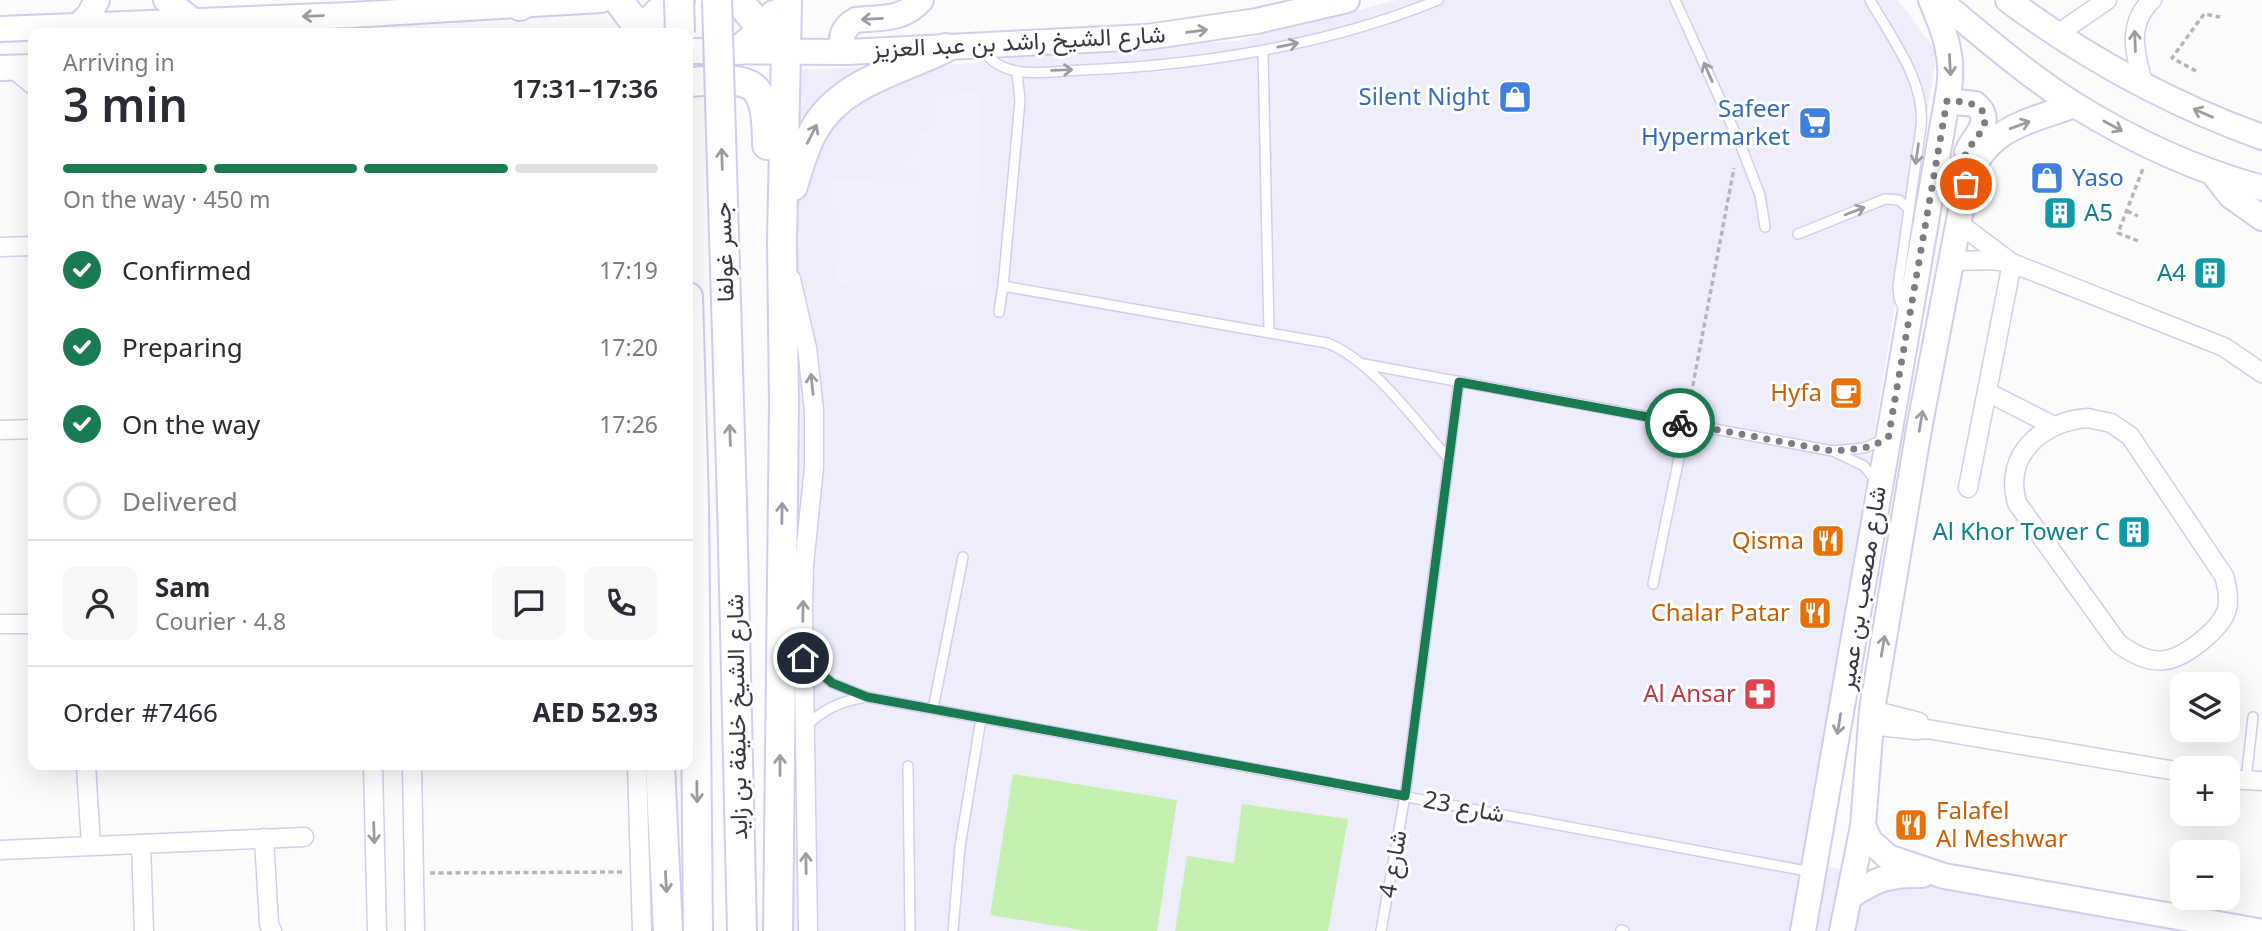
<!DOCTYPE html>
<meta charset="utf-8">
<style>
body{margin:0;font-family:"Noto Sans",Vazirmatn,sans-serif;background:#f7f7f7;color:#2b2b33;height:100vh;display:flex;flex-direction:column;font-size:26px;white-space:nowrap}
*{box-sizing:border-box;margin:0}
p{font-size:23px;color:#7c7c81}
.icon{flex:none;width:38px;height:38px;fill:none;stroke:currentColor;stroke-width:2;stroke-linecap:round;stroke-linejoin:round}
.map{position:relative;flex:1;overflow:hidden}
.panel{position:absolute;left:28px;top:28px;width:665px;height:742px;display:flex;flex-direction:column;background:#fff;border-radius:14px;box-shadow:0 7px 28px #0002}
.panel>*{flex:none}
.buttons{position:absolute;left:2170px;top:672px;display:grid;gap:14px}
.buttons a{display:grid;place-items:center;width:70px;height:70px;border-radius:14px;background:#fff;box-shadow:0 7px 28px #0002;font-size:35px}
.pin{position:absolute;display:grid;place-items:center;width:60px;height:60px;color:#fff;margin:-30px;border:4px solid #fff;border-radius:50%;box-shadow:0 2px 7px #0007}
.courier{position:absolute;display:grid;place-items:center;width:70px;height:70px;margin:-35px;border:5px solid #1a7a51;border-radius:50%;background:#fff;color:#222;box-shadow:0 2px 9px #0007}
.overview em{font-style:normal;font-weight:600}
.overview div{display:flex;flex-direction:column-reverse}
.overview{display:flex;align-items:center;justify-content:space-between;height:119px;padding:0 35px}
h1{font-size:46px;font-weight:600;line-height:52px}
.bar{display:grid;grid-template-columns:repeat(4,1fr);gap:10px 7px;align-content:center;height:84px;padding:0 35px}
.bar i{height:9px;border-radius:5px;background:#e1e1e2}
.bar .active{background:#1a7a51}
.bar p{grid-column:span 4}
.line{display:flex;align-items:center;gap:18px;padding:0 35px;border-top:2px solid #e1e1e2}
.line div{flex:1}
.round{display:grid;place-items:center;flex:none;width:74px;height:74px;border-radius:14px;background:#f7f7f7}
ol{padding:0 35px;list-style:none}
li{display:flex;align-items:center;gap:21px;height:77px}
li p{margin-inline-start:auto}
li .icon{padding:7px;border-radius:50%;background:#1a7a51;color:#fff;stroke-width:4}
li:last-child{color:#7c7c81}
li i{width:38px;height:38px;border:4px solid #e1e1e2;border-radius:50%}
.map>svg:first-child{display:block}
.built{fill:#eeedfc}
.industrial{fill:#f2effc}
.green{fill:#c6f0b0}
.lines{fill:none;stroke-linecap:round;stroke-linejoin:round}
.lane-casing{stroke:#d1ceec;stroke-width:12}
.street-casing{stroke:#d1ceec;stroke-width:21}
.secondary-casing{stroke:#d1ceec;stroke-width:28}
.primary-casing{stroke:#d1ceec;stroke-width:32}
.path{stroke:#b5b5b9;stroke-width:3.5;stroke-dasharray:5 3.5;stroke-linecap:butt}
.lane{stroke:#fff;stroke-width:9}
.street{stroke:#fff;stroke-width:18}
.secondary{stroke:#fff;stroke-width:24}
.primary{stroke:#fff;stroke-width:28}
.primary-bridge-casing{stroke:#d1ceec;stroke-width:32;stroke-linecap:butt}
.primary-bridge{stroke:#fff;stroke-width:28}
.oneway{stroke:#9c9ba1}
.done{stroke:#7c7c83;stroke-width:7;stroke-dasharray:0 12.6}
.route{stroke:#1a7a51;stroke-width:9}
.labels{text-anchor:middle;stroke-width:6;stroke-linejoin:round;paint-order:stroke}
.street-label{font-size:24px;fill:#383743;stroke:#fff}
.shop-label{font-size:24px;fill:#366cbe;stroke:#fff;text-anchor:end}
.culture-label{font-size:24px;fill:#0d838f;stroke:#fff;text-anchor:end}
.food-label{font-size:24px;fill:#c56008;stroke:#fff;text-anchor:end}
.health-label{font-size:24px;fill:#be3a42;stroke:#fff;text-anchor:end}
</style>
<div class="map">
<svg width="2262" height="931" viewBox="0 0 2262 931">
<rect width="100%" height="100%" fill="#fbfbfb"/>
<path class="built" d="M1397,0H1898L1937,52L1803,863L2231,931H793L799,704L790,70L961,64L1101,48L1238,41Z"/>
<path class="industrial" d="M930,90L980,91L976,290L835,285L831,180L917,183L918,175L908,169L903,173L894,162L913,149L912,135L928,131Z"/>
<g class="green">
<path d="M1013,774L1177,800L1157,931H1088L990,915Z"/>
<path d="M1242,804L1348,819L1328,931H1175L1187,856L1234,863Z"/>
</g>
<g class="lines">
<defs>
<g id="lane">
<path d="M1675,0L1739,141L1760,195L1765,227"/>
<path d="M1870,0C1891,38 1926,81 1921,127L1898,286L1899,298L1905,312"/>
<path d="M983,50C1004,82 1049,71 1082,70C1203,65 1325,46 1438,0"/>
<path d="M1263,51L1269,333"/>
<path d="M1017,72L1020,101L1003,286L1327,343C1372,360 1416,422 1449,459"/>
<path d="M1798,234L1885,199L1899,200L1909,209"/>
<path d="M999,312L1003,286"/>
<path d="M1364,364L1833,451L1864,466L1876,481"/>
<path d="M1833,451L1864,448L1885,439"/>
<path d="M1653,584L1686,424"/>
<path d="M806,662L832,683L867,697L1812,872"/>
<path d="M933,709L963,557"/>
<path d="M807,725C823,710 841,701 862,698"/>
<path d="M908,766L910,931"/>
<path d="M2246,780L2253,717"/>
<path d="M1621,930L1624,931"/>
<path d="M953,931L960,847L981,719"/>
<path d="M1381,931L1405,796L1459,381"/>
</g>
<g id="street">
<path d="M2056,35L2107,0"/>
<path d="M11,67L33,85"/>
<path d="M2144,87C2136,56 2125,25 2152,0"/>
<path d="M1957,222L2009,261"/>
<path d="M0,247L33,246"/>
<path d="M1950,261L1993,260L2012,263L2224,347L2262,373"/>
<path d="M791,279L807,348L814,410V467L804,565L803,612L808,931"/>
<path d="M1987,392L2054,426"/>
<path d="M2088,418L2111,423L2130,436L2224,576C2233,606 2228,618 2205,638C2174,665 2152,669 2118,643L2017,503C2003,454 2043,421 2088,418Z"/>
<path d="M0,430L33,429"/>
<path d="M1968,488L2012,263"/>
<path d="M0,624H33"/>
<path d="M1872,710L1919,722"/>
<path d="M1870,725L1915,730L1927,729L2182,772"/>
<path d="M86,765L91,846"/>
<path d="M373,765L377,931"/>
<path d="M412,765L415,931"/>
<path d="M637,765L642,931"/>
<path d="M2228,779L2262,781"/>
<path d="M264,838L269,924L272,931"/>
<path d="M141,844L144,931"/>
<path d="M0,850L304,837"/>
</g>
<g id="secondary">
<path d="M166,0L192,20"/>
<path d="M1939,0C1983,36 2027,75 2075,105C2133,141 2196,170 2262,188"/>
<path d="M2008,0C2086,58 2170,104 2262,137"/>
<path d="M77,27L89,15L97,0"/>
<path d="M0,29L350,15L601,0"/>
<path d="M688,51L847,52L1147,37L1257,21L1347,0"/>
<path d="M847,52C837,40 843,27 856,20C881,17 902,21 921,0"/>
<path d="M0,68L33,67"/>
<path d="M1947,101L1975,104C1995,120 1975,135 1967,152"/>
<path d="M2213,173L2231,196L2262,218"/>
<path d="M1863,826L1870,841L1888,857L1944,876L2258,931"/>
<path d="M1849,897C1876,879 1890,874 1922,875"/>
<path d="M1803,931L1949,89C1954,56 1944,30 1931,0"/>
<path d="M1842,931L1863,826L1872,710L1919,429L1966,184C1985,128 2025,123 2074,105"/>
</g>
<g id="primary">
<path d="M618,0L643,33"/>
<path d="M738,0L763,30L786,50"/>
<path d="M520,6L529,0"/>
<path d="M638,33L659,12L680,0"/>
<path d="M739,50L763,30L774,15"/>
<path d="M688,82C751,78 767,75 767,145"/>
<path d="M793,186C799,167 804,147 814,130C841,82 899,71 945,48"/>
<path d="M688,297L694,504L698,931"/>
<path d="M732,503L742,931"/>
<path d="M660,765L668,931"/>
<path d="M778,931L784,404L782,241L787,0"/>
</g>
</defs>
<use href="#lane" class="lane-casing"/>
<use href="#street" class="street-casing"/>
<use href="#secondary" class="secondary-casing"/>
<use href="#primary" class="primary-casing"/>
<g class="path">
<path d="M2196,71L2172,58L2204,14L2220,17"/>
<path d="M2127,211L2138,216"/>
<path d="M2138,241L2118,233L2144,166"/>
<path d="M1688,411L1734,168"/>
<path d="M430,873L622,872"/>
</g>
<use href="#lane" class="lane"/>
<use href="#street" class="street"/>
<use href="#secondary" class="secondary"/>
<use href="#primary" class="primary"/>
<defs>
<g id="primary-bridge">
<path d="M679,0L680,33"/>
<path d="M717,0L732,503"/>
</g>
</defs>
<use href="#primary-bridge" class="primary-bridge-casing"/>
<use href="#primary-bridge" class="primary-bridge"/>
</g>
<defs><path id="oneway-shaft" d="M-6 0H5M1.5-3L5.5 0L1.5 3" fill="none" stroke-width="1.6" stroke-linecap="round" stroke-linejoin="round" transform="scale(1.75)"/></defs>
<g class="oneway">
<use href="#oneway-shaft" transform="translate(313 16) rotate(178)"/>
<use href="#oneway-shaft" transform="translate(872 19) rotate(177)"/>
<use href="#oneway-shaft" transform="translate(1197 31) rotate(-8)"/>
<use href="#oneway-shaft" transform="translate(2135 41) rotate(-92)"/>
<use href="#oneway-shaft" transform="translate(1288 45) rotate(-12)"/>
<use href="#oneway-shaft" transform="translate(1950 65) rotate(87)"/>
<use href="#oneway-shaft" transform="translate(1062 70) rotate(-2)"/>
<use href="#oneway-shaft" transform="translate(1708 72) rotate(-114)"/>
<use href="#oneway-shaft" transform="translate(2203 113) rotate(-156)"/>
<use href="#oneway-shaft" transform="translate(2020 125) rotate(-20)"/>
<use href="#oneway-shaft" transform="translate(2113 126) rotate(29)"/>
<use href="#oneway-shaft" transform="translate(812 134) rotate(-63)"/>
<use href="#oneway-shaft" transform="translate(1917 154) rotate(98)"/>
<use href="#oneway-shaft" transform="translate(722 159) rotate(-92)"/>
<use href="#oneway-shaft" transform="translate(1855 211) rotate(-21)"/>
<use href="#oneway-shaft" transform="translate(812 384) rotate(-96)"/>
<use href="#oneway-shaft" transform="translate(1921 421) rotate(-80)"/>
<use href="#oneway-shaft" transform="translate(730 435) rotate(-92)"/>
<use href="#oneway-shaft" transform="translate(782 513) rotate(-89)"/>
<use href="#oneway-shaft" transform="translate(803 611) rotate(-89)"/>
<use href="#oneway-shaft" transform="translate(1883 646) rotate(-80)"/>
<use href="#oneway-shaft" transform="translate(1839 724) rotate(99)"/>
<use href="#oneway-shaft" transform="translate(780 765) rotate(-90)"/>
<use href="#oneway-shaft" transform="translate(697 792) rotate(89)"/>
<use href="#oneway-shaft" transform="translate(374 833) rotate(88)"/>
<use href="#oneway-shaft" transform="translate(806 863) rotate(-91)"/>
<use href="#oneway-shaft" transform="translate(666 882) rotate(87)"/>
</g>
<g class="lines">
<path class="done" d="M1680,423L1833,451L1864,448L1881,442L1889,436L1891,422L1947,101C1962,101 1993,103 1983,128C1978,138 1969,145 1965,156C1962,165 1963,175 1966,184"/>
<path class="route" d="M803,658L832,683L867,697L1405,796L1459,382L1680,423"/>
</g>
<defs>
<symbol id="shop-square" viewBox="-11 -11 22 22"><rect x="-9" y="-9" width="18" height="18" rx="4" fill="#3f7fe0" stroke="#fff"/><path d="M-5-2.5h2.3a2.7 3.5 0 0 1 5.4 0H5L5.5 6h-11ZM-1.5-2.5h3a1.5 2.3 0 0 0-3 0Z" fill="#fff"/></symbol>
<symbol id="supermarket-square" viewBox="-11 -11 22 22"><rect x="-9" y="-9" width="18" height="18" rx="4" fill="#3f7fe0" stroke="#fff"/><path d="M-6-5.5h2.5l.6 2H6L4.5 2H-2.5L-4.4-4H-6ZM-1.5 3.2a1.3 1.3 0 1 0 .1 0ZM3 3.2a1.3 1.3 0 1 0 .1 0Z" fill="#fff"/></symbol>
<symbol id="building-square" viewBox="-11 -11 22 22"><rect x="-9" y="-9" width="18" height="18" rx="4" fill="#0f9aa8" stroke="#fff"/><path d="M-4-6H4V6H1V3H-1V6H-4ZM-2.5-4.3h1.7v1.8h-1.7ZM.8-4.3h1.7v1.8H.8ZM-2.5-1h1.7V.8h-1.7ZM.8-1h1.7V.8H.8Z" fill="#fff"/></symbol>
<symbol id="cafe-square" viewBox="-11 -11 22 22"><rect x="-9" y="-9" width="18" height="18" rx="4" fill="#e8710a" stroke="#fff"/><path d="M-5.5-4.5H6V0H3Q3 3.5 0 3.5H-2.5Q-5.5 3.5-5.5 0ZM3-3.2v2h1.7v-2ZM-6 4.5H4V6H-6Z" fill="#fff"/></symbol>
<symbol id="restaurant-square" viewBox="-11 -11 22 22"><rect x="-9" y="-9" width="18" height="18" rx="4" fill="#e8710a" stroke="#fff"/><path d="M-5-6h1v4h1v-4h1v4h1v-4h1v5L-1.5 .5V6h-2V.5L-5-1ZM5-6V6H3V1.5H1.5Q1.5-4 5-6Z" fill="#fff"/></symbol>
<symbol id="pharmacy-square" viewBox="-11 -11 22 22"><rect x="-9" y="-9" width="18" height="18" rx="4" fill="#e0444e" stroke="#fff"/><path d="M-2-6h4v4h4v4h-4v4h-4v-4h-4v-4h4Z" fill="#fff"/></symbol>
</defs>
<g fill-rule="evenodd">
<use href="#shop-square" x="1496" y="78" width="38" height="38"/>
<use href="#supermarket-square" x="1796" y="104" width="38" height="38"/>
<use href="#shop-square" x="2028" y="159" width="38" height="38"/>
<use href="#building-square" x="2041" y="194" width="38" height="38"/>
<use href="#building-square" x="2191" y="254" width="38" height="38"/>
<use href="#cafe-square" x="1827" y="374" width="38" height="38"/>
<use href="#building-square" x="2115" y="513" width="38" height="38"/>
<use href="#restaurant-square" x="1809" y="522" width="38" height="38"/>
<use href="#restaurant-square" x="1796" y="594" width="38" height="38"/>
<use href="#pharmacy-square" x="1741" y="675" width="38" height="38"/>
<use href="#restaurant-square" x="1892" y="806" width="38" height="38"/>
</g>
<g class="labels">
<g class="street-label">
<text transform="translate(1019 42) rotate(-3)" y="8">شارع الشيخ راشد بن عبد العزيز</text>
<text transform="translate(724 252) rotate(-92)" y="8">جسر غولفا</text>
<text transform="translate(1862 588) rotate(-81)" y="8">شارع مصعب بن عمير</text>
<text transform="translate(737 717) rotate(-91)" y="8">شارع الشيخ خليفة بن زايد</text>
<text transform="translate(1464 807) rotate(11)" y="8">شارع 23</text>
<text transform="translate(1393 864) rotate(-80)" y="8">شارع 4</text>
</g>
<g class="shop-label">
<text x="1490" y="105">Silent Night</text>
<text x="1790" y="117">Safeer<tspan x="1790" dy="28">Hypermarket</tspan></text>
<text x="2072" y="186" text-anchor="start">Yaso</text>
</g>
<g class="culture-label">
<text x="2084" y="221" text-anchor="start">A5</text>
<text x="2186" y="281">A4</text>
<text x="2110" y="540">Al Khor Tower C</text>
</g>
<g class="food-label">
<text x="1822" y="401">Hyfa</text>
<text x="1804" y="549">Qisma</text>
<text x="1790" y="621">Chalar Patar</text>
<text x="1936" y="819" text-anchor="start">Falafel<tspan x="1936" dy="28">Al Meshwar</tspan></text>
</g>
<g class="health-label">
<text x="1736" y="702">Al Ansar</text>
</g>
</g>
</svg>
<div class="buttons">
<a><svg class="icon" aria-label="layers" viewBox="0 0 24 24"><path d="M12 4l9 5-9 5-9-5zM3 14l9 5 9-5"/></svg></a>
<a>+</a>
<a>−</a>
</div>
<div class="pin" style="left:1966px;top:184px;background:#ea580c"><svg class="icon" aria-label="bag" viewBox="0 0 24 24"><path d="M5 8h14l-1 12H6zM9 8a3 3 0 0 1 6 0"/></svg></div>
<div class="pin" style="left:803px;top:658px;background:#1f2937"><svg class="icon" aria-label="home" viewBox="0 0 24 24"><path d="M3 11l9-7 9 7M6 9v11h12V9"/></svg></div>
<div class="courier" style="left:1680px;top:423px"><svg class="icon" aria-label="bike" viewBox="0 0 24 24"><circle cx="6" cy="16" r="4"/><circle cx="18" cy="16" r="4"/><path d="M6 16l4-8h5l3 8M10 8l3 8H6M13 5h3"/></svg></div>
<section class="panel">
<div class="overview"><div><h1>3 min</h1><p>Arriving in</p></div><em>17:31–17:36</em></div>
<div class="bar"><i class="active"></i><i class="active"></i><i class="active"></i><i></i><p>On the way · 450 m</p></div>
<ol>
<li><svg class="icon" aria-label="check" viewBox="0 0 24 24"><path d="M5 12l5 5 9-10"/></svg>Confirmed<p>17:19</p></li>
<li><svg class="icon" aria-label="check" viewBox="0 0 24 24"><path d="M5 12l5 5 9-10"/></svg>Preparing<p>17:20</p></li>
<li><svg class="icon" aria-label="check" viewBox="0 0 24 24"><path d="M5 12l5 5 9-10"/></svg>On the way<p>17:26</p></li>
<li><i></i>Delivered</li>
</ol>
<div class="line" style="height:126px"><a class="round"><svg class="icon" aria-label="person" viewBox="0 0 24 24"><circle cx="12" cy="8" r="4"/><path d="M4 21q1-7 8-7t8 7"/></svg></a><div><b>Sam</b><p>Courier · 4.8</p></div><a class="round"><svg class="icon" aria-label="chat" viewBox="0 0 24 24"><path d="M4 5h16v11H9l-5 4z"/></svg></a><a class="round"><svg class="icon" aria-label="phone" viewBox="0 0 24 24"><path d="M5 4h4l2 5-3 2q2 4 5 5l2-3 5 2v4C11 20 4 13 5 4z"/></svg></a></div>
<div class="line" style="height:91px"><div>Order #7466</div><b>AED 52.93</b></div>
</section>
</div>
